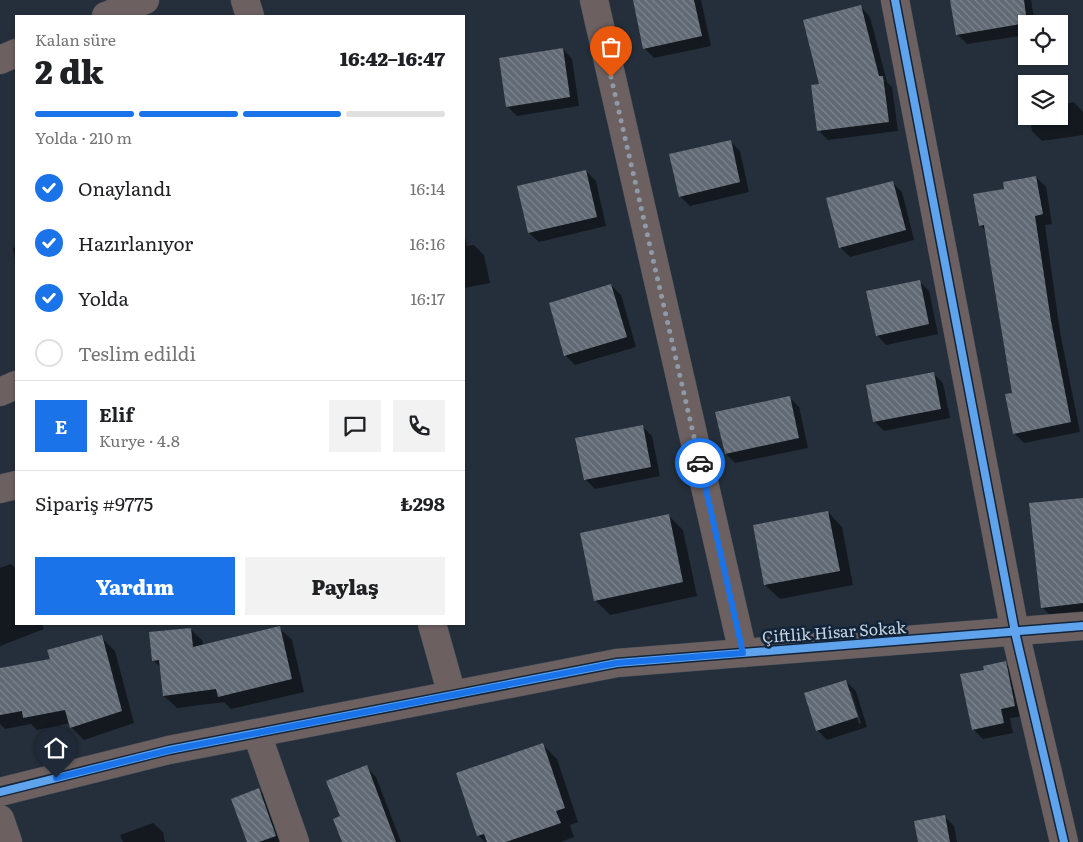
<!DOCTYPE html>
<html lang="tr">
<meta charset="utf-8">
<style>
body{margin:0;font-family:Literata,serif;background:#f2f2f2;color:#202124;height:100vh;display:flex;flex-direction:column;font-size:19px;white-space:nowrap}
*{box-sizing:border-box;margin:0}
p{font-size:16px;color:#757577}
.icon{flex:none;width:28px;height:28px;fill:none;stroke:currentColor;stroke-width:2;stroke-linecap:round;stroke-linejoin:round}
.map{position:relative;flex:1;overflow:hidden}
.details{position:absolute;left:15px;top:15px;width:450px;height:610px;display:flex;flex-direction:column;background:#fff;border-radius:0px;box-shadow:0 1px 4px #0004}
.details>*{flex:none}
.fabs{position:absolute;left:1018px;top:15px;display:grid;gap:10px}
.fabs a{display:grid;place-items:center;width:50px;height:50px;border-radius:0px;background:#fff;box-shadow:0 1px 4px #0004;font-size:25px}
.pin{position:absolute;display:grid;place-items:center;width:42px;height:42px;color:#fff;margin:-51px -21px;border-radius:50% 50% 50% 0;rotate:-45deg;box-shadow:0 0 5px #0007}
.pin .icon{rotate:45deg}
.courier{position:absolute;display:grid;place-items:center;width:50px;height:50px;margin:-25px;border:4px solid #1a73e8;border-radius:50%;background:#fff;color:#222;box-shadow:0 1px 6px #0007}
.overview em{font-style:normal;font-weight:800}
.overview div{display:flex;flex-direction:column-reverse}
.overview{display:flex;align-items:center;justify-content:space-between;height:85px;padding:0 20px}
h1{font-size:32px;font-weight:800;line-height:38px}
.bar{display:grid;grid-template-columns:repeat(4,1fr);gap:8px 5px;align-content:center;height:60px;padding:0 20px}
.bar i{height:6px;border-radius:4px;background:#e0e0e0}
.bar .on{background:#1a73e8}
.bar p{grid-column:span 4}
.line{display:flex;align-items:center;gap:12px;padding:0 20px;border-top:1px solid #e0e0e0}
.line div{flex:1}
.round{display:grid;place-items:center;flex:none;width:52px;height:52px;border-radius:0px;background:#f2f2f2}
ol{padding:0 20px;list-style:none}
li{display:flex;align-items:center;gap:15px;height:55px}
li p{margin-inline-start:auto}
li .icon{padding:5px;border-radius:50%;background:#1a73e8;color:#fff;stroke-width:4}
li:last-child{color:#757577}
li i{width:28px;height:28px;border:2px solid #e0e0e0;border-radius:50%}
.action{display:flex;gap:10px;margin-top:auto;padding:10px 20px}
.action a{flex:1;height:58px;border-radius:0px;background:#1a73e8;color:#fff;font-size:20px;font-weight:800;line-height:58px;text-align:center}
.action a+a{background:#f2f2f2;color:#202124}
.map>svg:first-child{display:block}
.shadow{fill:#0007;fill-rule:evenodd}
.building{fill:url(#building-back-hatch)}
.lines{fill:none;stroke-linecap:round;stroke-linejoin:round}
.minor-casing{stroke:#444d57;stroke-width:29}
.minor{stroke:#6c6160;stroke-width:28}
.cycleway-casing{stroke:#122439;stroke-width:11}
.cycleway{stroke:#60a3ed;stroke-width:8}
.done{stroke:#8e9aa7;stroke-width:5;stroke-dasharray:0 9}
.route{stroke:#1a73e8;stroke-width:6}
.labels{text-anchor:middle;stroke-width:5;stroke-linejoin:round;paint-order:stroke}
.street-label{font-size:16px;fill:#c7d3e1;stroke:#122439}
</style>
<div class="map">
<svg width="1083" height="842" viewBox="0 0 1083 842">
<defs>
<pattern id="building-back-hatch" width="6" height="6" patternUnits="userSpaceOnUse" patternTransform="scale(1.25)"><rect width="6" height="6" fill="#616a74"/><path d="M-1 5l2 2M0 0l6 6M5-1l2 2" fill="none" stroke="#7d858e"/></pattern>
</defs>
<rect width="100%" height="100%" fill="#252f3b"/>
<g class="shadow">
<path d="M634,0H701L711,46L654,58L644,48Z"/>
<path d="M952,0H1031L1035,24H1026V35L967,44L957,34Z"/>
<path d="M861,7L870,17L887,82L892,87L898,131L828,140L818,130L821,85Z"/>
<path d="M563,49L572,59L579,106L517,116L507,106Z"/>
<path d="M1074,102L1083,112V135L1042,141L1032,131L1030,116H1059V105Z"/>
<path d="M730,141L740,151L749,192L690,206L680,196Z"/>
<path d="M586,171L596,181L606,226L539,242L529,233Z"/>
<path d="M1036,177L1046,187L1052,224L1045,225L1060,332L1080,432L1024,443L1014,433V394L987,232L980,225L1006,190Z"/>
<path d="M892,182L902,192L914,240L850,257L840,247Z"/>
<path d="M464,232L467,246L474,245L484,255L490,283L464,288Z"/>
<path d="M16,247V266L13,248Z"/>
<path d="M919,281L929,291L938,334L886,345L877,335Z"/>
<path d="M611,285L621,295L636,347L575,365L565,355Z"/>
<path d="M933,373L943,383L950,418L884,431L874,421Z"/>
<path d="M789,397L799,407L808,448L735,463L726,454Z"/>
<path d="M642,426L652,436L660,476L595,489L585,479Z"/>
<path d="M1083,499V613L1052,617L1042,607Z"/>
<path d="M828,512L842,527L853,585L780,599L765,585Z"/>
<path d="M668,515L683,530L697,596L610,615L596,601Z"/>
<path d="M11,564L16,569V624H42L44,629L0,646V568Z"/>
<path d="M279,628L292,640L304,692L231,709L224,702L177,708L164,696L161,668L153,660L190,629L203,641V646Z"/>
<path d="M102,638L115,651L134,723L84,740L71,727L70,723L37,730L31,724L5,729L0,724V670L51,660Z"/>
<path d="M1005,663L1015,672L1024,716L1010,718L1013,733L983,739L973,729L986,671Z"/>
<path d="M846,681L856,691L867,727L827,740L817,730ZM848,691H851L861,723L859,724Z"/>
<path d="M542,744L557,759L578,822L570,825L574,837L561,842H485L479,836Z"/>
<path d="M366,767L376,777L401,842H345L341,816Z"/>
<path d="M259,790L269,799L284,842H248Z"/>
<path d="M944,816L954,826L957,842H919Z"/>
<path d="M153,823L163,832L165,842H123L120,835Z"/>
</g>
<g class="building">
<path d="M633,0H694L702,36L643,49Z"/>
<path d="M950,0H1024L1027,23L956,35Z"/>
<path d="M861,5L879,76H883L889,122L817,131L811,85L819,84L803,20Z"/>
<path d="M563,48L570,97L506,107L499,58Z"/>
<path d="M731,140L740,182L679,197L669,154Z"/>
<path d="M586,170L597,217L528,233L517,186Z"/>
<path d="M1036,176L1043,214L1035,216L1051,321L1071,422L1013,434L1005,394L1012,393L984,225L979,226L973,194L1004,189L1003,182Z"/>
<path d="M893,181L906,230L839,248L826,198Z"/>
<path d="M920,280L929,324L876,336L866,291Z"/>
<path d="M611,284L627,337L564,356L549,303Z"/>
<path d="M934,372L941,409L873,422L866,385Z"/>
<path d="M790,396L799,438L725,454L715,412Z"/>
<path d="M643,425L651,467L584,480L575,438Z"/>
<path d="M1083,498V603L1041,608L1029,503Z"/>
<path d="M828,511L840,571L764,585L753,525Z"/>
<path d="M669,514L683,582L594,601L580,533Z"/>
<path d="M280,626L292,679L218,697L216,689L163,696L159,660L152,661L149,632L191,628L193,647Z"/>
<path d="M102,635L122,711L70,728L65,710L23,718L22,711L0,715V668L50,659L47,650Z"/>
<path d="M1006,661L1015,706L1001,709L1004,723L972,730L960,674L984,670L983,666Z"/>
<path d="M846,680L858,717L816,731L804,693Z"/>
<path d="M543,743L565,808L556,811L561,823L506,842H487L484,834L477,836L456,773Z"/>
<path d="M367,765L396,842H342L333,819L340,816L326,781Z"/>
<path d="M259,788L276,836L259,842H247L231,799Z"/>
<path d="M945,815L950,842H918L914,821Z"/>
</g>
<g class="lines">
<defs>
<g id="minor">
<path d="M245,0L250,16"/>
<path d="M594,0L743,653"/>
<path d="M895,0L1015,632L1064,842"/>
<path d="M106,16L145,0"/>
<path d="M0,60L16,53"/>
<path d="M0,392L16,385"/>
<path d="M0,489L16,485"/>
<path d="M432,624L452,695"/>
<path d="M257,734L295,842"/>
<path d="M0,792L169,750L617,663L1083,626"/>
<path d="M0,819L8,842"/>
</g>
</defs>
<use href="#minor" class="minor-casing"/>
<use href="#minor" class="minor"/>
<defs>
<g id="cycleway">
<path d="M895,0L1015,632L1064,842"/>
<path d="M0,792L169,750L617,663L1083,626"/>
</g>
</defs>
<use href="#cycleway" class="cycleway-casing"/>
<use href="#cycleway" class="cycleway"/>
</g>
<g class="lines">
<path class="done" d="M611,77L700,463"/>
<path class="route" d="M56,778L170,750L617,663L743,653L700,463"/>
</g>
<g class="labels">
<g class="street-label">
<text transform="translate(834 632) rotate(-4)" y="6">Çiftlik Hisar Sokak</text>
</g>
</g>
</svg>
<div class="fabs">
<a><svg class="icon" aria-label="locate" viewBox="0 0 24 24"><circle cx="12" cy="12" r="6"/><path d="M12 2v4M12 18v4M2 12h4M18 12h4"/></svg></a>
<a><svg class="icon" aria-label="layers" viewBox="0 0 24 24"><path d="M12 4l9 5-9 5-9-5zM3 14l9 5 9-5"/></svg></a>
</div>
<div class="pin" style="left:611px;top:77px;background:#ea580c"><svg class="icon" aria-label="bag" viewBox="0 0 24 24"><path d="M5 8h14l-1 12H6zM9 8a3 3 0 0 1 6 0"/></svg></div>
<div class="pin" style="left:56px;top:778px;background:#1f2937"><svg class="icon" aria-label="home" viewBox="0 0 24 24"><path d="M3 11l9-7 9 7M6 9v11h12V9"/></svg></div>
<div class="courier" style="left:700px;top:463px"><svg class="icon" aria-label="car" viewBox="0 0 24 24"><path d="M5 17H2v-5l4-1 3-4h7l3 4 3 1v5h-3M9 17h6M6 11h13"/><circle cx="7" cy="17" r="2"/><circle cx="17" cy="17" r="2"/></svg></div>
<section class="details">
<div class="overview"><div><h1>2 dk</h1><p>Kalan süre</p></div><em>16:42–16:47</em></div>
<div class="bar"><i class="on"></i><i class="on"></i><i class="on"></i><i></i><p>Yolda · 210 m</p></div>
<ol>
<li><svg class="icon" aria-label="check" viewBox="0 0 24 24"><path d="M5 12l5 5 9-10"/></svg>Onaylandı<p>16:14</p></li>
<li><svg class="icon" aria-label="check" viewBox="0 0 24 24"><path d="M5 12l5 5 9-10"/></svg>Hazırlanıyor<p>16:16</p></li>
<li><svg class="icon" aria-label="check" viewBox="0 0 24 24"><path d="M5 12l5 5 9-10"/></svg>Yolda<p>16:17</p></li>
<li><i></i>Teslim edildi</li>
</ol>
<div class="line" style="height:90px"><b class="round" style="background:#1a73e8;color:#fff">E</b><div><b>Elif</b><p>Kurye · 4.8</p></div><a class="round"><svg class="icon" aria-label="chat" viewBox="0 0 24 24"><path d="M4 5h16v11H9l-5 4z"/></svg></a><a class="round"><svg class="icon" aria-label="phone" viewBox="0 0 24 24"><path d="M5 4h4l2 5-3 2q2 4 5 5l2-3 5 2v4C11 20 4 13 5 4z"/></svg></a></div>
<div class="line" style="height:65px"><div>Sipariş #9775</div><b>₺298</b></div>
<div class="action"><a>Yardım</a><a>Paylaş</a></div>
</section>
</div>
